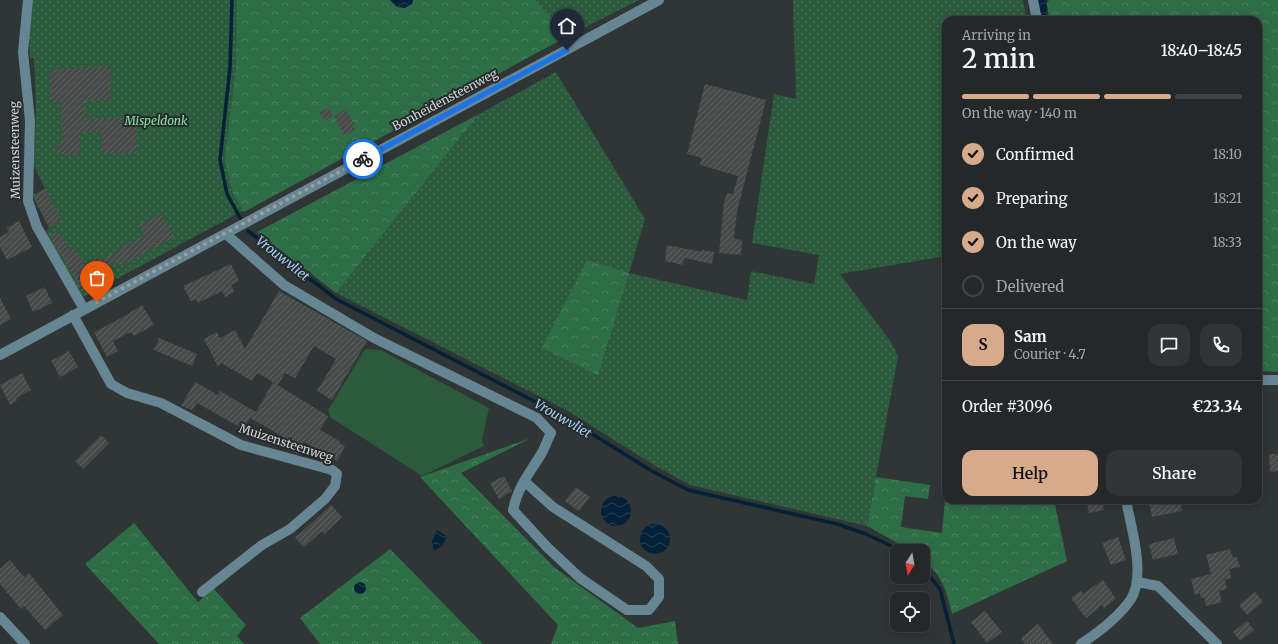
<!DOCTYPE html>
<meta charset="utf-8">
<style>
body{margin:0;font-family:Merriweather,serif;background:#303434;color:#f1f3f6;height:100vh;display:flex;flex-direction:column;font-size:15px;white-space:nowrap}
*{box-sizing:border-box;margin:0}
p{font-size:13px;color:#a3a6a8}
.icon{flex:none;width:22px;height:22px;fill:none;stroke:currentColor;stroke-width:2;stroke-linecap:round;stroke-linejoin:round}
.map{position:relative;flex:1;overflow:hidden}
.drawer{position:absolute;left:942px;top:16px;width:320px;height:488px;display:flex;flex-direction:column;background:#242828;border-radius:12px;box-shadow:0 2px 10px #0003,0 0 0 1px #414445}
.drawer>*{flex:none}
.needle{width:26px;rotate:191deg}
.buttons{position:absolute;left:890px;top:544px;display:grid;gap:8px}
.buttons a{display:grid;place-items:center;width:40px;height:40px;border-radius:8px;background:#242828;box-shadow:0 2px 10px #0003,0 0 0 1px #414445;font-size:20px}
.pin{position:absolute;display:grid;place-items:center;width:34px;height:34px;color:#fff;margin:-41px -17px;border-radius:50% 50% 50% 0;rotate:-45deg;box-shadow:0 0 4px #0007}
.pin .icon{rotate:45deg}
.courier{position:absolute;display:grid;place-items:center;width:40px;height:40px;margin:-20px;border:3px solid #1a73e8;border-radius:50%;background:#fff;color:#222;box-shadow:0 1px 5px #0007}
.overview em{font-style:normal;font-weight:600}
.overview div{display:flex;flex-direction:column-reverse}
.overview{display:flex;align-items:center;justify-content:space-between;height:68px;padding:0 20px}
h1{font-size:26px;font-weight:600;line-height:30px}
.bar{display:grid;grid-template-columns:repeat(4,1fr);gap:6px 4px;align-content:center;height:48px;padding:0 20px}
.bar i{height:5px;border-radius:3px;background:#414445}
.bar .current{background:#d6ab8b}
.bar p{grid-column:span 4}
.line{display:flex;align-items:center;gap:10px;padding:0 20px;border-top:1px solid #414445}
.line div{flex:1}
.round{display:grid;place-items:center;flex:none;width:42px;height:42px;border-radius:12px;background:#303434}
ol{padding:0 20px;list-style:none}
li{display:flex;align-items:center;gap:12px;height:44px}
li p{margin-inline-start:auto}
li .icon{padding:4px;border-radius:50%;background:#d6ab8b;color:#111;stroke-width:4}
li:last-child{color:#a3a6a8}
li i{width:22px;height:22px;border:2px solid #414445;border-radius:50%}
.cta{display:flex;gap:8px;margin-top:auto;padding:8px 20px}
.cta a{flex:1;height:46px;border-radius:12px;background:#d6ab8b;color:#111;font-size:16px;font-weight:600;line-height:46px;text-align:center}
.cta a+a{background:#303434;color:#f1f3f6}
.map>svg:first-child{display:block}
.grass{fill:url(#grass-dots)}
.forest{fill:url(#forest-crowns)}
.pitch{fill:#2b5a3c}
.water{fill:url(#water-waves)}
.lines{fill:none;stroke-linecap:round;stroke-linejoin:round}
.stream{stroke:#052138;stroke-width:3.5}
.building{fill:url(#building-hatch)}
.minor{stroke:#668693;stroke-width:10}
.done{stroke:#9a9e9e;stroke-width:4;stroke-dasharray:0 7.2}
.route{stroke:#1a73e8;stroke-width:5}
.labels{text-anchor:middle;stroke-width:4;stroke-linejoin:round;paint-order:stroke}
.street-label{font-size:12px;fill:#d3d6d6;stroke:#262b2b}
.park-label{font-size:12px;font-style:italic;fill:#86e2a6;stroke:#262b2b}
.water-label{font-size:13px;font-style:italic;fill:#a5cff8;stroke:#262b2b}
</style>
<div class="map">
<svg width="1278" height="644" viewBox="0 0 1278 644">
<defs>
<pattern id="grass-dots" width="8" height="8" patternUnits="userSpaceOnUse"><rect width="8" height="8" fill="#2b5a3c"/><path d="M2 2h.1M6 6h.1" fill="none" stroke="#497157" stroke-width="1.8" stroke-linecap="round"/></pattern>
<pattern id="forest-crowns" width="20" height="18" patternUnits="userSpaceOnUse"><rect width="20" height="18" fill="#2d6e47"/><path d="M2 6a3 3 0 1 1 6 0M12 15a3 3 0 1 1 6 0" fill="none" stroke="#4b8261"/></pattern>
<pattern id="water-waves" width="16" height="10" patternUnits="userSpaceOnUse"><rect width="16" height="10" fill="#052138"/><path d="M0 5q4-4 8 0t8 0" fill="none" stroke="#294054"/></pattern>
<pattern id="building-hatch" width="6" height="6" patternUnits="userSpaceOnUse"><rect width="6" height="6" fill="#464b4a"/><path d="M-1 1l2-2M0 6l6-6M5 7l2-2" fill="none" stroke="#606463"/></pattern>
</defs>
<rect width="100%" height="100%" fill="#303535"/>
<g class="grass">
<path d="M27,0H639L568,36L81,298L44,233L49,228L32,195L45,189L34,166L36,106L34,58H30Z"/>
<path d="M793,0H1023L1027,20H946V256L840,274L891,342L898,356L867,526L690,485L652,464L568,411L336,293L479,114L556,72L645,219L629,273L747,300L751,271L814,284L819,255L752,243L774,94L796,99Z"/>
</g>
<g class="forest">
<path d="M237,0H535L568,36L244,212L233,193L225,160L236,68Z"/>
<path d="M1049,0H1278V372L1258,371V20H1049L1047,3Z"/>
<path d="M479,114L336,293L257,232Z"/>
<path d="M587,260L629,273L598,375L542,348Z"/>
<path d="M531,438L461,473L554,567L638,628L675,621L678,644H551L558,625L420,477Z"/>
<path d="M876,477L930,485L928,499L905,496L901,527L942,533L945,500H1054L1067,561L952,614C946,589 943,577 923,560V551H912L867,526Z"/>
<path d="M134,523L198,602L214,589L246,625L237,636L244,644H159L85,564Z"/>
<path d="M390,549L483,644H320L300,618Z"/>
</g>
<path class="pitch" d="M365,349L381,350L489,408L482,440L484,446L422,476L330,417L328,410Z"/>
<g class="water">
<path d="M390,0H413L412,4L405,8L397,7Z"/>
<path d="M1036,0H1046L1047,8L1045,20H1040Z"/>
<circle cx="616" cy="511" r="15"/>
<circle cx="655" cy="539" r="15"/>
<path d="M437,530L445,535L446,538L442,546L436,550L433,549L432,541Z"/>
<circle cx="360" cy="588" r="6"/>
</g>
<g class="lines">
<g class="stream">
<path d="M232,0L230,67L220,160L227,194L243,223"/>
<path d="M248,231L336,299L565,417L650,470L688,490L837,524L866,534L902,551"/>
<path d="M923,568L940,589L954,644"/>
</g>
</g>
<g class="building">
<path d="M110,66L111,100L85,101L86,119L136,117L137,153H102L101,132L80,133V154H57V143H62L60,102H51L50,69Z"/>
<path d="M705,84L766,100L737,211L734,239L742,240L741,255L719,253L724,202L727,193L733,194L738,176L700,165L702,158L687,154Z"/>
<path d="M329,108L333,116L324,121L319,112Z"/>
<path d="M346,109L354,124L353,125L355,130L344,136L334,116Z"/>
<path d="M45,189L62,221L49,228L35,199V194Z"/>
<path d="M161,213L174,237L121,266L118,261L98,271L103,280L82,291L50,236L58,231L70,251L75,248L84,265L96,258L101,257L102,260L144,235L139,225Z"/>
<path d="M19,221L32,247L7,260L0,247V237L9,232L6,228Z"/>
<path d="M667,245L702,252V250L714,252L712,264L684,258L683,265L665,261Z"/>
<path d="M231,264L239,281L231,285L234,292L225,297L222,291L198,303L196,299L191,301L183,286Z"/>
<path d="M45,287L52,303L33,312L26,296Z"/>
<path d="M279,291L367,341L332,400L317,391L336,359L314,346L295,378L285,373L278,385L257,373L252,381L221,363L218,367L204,339L217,332L220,338L235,330L245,349Z"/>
<path d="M0,298L11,319L0,325Z"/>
<path d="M142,305L154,325L134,336L131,332L113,341L118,351L107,357L94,332L123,317Z"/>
<path d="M159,338L197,354L192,366L154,350Z"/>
<path d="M69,351L78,367L60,377L51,361Z"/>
<path d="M22,373L31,390L16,398L17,401L10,405L0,385Z"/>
<path d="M195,382L218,395L220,391L256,412L273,382L328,416L320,430L340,441L339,443L345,446L337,461L304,442L297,454L283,446L287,439L250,418L243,429L197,403L192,410L181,406Z"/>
<path d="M101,435L109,443L83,469L75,461Z"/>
<path d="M1269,454H1278V471L1270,472Z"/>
<path d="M504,476L512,491L499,499L490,483Z"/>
<path d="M576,487L590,497L579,511L565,501Z"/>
<path d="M1086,500H1102L1104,510L1089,513Z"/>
<path d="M1149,500H1180L1182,511L1152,517Z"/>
<path d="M331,505L342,517L324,534L322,531L304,547L295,538Z"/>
<path d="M1118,537L1126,560L1111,565L1102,543Z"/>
<path d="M1174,538L1178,554L1153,560L1149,544Z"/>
<path d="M1230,549L1233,558L1237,557L1240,567L1229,569L1231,578L1225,580L1227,589L1219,591L1222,602L1206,606L1204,597L1201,598L1200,593L1195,595L1191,579L1211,574L1206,555Z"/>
<path d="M10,560L24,577L29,573L63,615L45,630L24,606L21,609L0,584V569Z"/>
<path d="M1103,580L1116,599L1104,608L1102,605L1086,618L1071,598L1081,590L1083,594Z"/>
<path d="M1255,592L1263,602L1247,615L1239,605Z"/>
<path d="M985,611L1002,632L987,643L971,622Z"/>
<path d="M1247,621L1254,630L1240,641L1233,632Z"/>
<path d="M1038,624L1053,644H1025L1021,638Z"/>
</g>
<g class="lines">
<g class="minor">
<path d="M28,0L23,52L30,121L28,201L37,227L84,309"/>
<path d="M1033,0L1037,20"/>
<path d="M226,234L284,285L374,338L537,418L551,433C547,440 545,449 540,456C528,475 518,487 513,510L547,547L580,578L627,610H649L659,597V579L646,566L553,507L524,481"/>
<path d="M73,315L111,384L127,393L161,403L241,445L332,470L337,474L335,486L325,499L290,529L262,545L202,592"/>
<path d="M0,355L659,0"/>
<path d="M1258,380H1278"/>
<path d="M1137,582L1158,586L1217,644"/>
<path d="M0,617L25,644"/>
<path d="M1081,644C1099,632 1119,617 1131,599C1146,575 1131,527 1126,500"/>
</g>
</g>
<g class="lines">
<path class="done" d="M97,302L363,159"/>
<path class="route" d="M363,159L567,50"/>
</g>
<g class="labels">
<g class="street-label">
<text transform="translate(445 100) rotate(-28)" y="4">Bonheidensteenweg</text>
<text transform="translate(15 150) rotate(-91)" y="4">Muizensteenweg</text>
<text transform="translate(286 443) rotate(18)" y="4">Muizensteenweg</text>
</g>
<g class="park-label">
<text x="156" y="125">Mispeldonk</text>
</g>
<g class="water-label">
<text transform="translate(283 258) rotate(38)" y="5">Vrouwvliet</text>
<text transform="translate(563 418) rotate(30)" y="5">Vrouwvliet</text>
</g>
</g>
</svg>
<div class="buttons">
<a><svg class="needle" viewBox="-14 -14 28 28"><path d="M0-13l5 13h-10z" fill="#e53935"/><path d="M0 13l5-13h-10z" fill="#a3a6a8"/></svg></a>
<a><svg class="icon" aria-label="locate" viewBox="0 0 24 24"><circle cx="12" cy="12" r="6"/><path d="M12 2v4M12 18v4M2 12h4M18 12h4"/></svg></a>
</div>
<div class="pin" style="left:97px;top:302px;background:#ea580c"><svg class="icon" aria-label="bag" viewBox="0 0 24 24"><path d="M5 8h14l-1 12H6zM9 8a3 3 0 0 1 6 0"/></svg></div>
<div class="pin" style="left:567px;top:50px;background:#1f2937"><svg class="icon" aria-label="home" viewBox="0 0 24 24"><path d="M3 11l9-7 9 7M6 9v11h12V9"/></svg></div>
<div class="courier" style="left:363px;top:159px"><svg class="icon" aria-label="bike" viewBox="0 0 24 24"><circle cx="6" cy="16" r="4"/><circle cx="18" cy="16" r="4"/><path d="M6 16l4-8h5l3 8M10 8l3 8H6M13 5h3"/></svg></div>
<section class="drawer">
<div class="overview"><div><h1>2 min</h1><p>Arriving in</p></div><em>18:40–18:45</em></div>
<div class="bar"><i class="current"></i><i class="current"></i><i class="current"></i><i></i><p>On the way · 140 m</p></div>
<ol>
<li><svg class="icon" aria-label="check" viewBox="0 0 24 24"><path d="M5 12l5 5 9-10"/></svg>Confirmed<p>18:10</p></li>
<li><svg class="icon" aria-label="check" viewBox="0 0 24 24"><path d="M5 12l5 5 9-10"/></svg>Preparing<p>18:21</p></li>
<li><svg class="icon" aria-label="check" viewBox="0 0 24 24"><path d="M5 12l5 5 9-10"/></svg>On the way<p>18:33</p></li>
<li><i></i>Delivered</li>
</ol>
<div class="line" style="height:72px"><b class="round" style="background:#d6ab8b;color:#111">S</b><div><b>Sam</b><p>Courier · 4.7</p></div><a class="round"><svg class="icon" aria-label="chat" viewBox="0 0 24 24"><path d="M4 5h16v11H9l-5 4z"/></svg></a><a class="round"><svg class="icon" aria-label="phone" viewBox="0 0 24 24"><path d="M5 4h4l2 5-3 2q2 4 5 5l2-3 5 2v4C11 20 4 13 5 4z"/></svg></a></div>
<div class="line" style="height:52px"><div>Order #3096</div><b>€23.34</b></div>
<div class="cta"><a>Help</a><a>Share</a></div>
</section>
</div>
